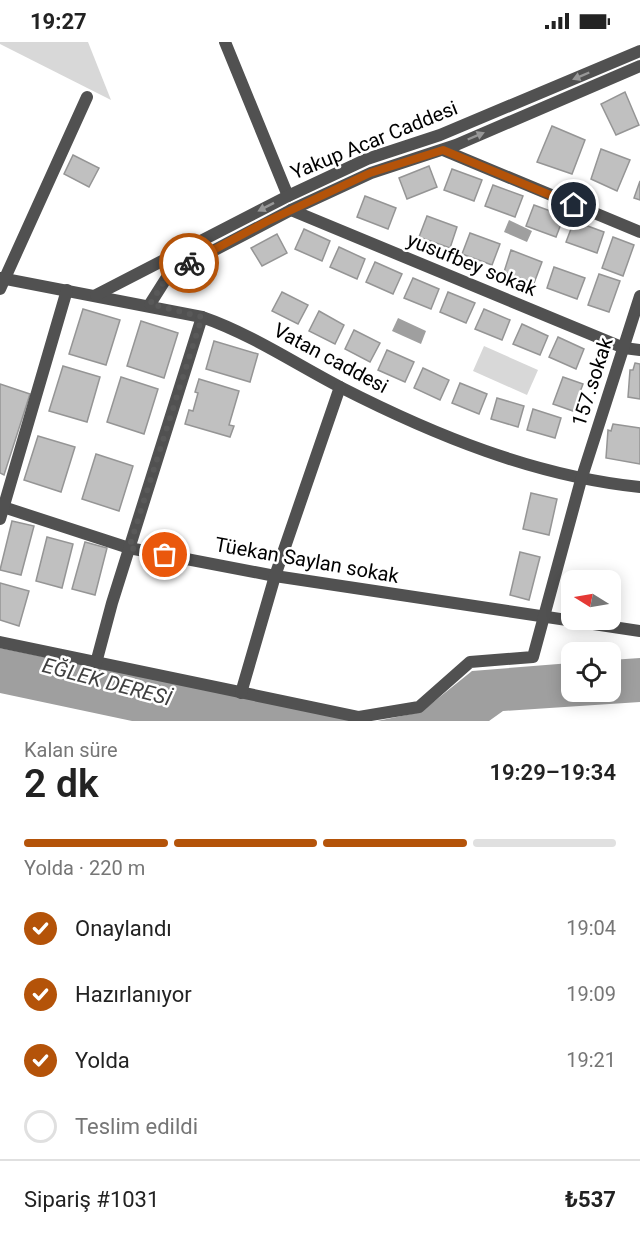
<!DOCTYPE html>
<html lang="tr">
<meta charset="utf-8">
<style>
body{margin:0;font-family:Roboto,sans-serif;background:#f6f6f6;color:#222;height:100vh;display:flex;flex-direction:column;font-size:22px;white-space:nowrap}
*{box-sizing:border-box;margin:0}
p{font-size:20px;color:#767676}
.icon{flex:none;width:33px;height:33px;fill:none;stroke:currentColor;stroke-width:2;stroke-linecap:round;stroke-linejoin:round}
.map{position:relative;height:679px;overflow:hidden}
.side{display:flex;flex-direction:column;background:#fff;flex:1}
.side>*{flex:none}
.needle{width:39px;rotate:281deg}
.buttons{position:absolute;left:561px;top:528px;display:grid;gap:12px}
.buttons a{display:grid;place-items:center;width:60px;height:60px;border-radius:12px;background:#fff;box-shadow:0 3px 15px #0003;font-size:30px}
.pin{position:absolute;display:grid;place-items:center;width:51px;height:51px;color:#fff;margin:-26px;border:3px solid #fff;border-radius:50%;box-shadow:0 2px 6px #0007}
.courier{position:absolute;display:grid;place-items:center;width:60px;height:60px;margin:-30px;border:4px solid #b45309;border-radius:50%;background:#fff;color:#222;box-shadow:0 2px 8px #0007}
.summary em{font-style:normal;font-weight:600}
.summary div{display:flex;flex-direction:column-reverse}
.summary{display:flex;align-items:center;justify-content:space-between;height:102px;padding:0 24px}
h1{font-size:39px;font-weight:600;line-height:45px}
.bar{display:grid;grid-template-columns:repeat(4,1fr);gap:9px 6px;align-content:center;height:72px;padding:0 24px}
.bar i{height:8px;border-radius:4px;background:#e0e0e0}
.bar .on{background:#b45309}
.bar p{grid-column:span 4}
.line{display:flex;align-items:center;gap:15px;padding:0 24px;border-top:2px solid #e0e0e0}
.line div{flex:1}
ol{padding:0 24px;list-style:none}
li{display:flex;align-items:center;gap:18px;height:66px}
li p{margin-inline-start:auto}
li .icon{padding:6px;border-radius:50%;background:#b45309;color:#fff;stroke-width:4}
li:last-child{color:#767676}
li i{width:33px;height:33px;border:3px solid #e0e0e0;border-radius:50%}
.status{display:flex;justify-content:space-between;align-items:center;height:42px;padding:0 30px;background:#fff;direction:ltr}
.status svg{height:16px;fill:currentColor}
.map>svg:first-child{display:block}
.green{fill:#d8d8d8}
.water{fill:#9f9f9f}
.building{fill:#c0c0c0;stroke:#959595;stroke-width:1.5}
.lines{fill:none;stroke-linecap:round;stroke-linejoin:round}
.minor{stroke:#515151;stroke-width:12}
.oneway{fill:#979797}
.done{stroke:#595959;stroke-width:6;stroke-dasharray:0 10.8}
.route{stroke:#b45309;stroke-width:8}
.labels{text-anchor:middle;stroke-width:5;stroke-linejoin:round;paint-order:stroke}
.street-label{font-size:20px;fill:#000;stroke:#fff}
.water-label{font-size:21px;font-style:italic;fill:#404040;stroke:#fff}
</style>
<div class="status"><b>19:27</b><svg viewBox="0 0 49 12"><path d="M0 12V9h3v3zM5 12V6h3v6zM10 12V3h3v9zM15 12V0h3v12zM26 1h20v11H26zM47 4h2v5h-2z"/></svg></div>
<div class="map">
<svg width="640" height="679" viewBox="0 0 640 679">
<rect width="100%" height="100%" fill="#fff"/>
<g class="green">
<path d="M0,0H88L111,58L0,2Z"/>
<path d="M484,304L538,328L527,353L473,329Z"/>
</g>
<g class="water">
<path d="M509,178L532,189L527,200L504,190Z"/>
<path d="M398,276L426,289L421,302L392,289Z"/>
<path d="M0,606L359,679H132L0,651Z"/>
<path d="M640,616V660L503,669L489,679H377L421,670L472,629L571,621L572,650H610L611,618Z"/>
</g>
<g class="building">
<path d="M625,50L639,83L616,93L601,62Z"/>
<path d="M552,84L585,98L572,132L537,120Z"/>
<path d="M601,107L630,118L617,149L591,137Z"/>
<path d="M73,113L99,126L89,145L64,132Z"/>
<path d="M429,124L437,145L407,157L399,136Z"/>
<path d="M452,127L482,138L474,159L444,148Z"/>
<path d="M640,139V158L634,156Z"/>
<path d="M493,143L523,154L515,175L485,164Z"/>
<path d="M365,154L396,166L388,187L357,175Z"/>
<path d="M534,163L564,174L556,195L526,184Z"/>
<path d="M427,174L457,185L450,206L419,195Z"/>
<path d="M574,179L604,190L597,211L566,200Z"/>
<path d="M304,187L330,199L322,219L295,207Z"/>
<path d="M470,191L500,202L492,223L462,212Z"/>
<path d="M277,192L287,211L262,224L251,206Z"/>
<path d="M613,195L634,203L623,234L602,226Z"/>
<path d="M339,205L365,217L357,237L330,225Z"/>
<path d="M511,208L542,220L534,241L504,230Z"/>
<path d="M375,220L402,232L393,252L366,240Z"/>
<path d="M554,225L585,236L577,257L547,246Z"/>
<path d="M599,232L620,239L609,270L588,263Z"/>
<path d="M413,236L439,247L431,267L404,256Z"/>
<path d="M282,250L308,263L298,282L272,269Z"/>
<path d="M448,250L475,261L466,281L440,270Z"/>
<path d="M83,267L120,278L106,323L69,312Z"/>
<path d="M484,267L510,278L502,298L475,287Z"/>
<path d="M319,269L344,283L335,302L309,289Z"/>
<path d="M141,279L178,291L164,336L127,324Z"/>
<path d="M522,282L548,294L540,313L513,302Z"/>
<path d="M354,288L380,301L370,320L345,307Z"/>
<path d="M558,295L584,307L576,327L549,315Z"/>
<path d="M214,299L258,312L250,340L206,327Z"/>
<path d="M387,308L414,320L405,340L378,328Z"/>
<path d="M635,321L640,322V357L628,355L630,328H633Z"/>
<path d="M63,324L100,335L87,380L49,369Z"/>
<path d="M423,326L449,338L440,358L414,346Z"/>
<path d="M121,335L158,347L144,392L107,380Z"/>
<path d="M563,335L583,342L573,369L553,362Z"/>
<path d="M199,337L239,349L229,383L234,384L230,395L185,382L189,368L193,369L198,351L195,350Z"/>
<path d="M460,341L487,352L479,372L452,361Z"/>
<path d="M0,342L30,352L4,433L0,431Z"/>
<path d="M497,356L524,364L518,385L491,377Z"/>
<path d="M533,367L561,376L555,396L527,388Z"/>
<path d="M613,382L640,386V422L606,416L608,388L611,389Z"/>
<path d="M38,394L75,405L61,450L24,438Z"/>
<path d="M96,412L133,424L119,469L82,457Z"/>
<path d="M531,451L557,457L549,493L523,487Z"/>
<path d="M12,479L34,484L21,533L0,528Z"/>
<path d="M47,495L73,502L62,546L36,539Z"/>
<path d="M85,500L107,506L95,553L72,547Z"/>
<path d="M520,510L540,515L529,558L510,553Z"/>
<path d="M0,541L29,549L19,584L0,578Z"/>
</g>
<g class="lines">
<g class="minor">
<path d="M225,0L288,154"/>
<path d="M443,108L640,190"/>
<path d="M291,168L624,306L640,308"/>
<path d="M0,236L202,275C251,292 294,321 340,345C434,393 534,434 640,445"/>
<path d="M0,247L87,55"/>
<path d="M96,253L288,154L367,117L440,93L640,9"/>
<path d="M150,262L169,232L291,168L371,131L456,103L640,24"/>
<path d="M0,464L129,506L275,534L640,589"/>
<path d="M0,477L67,248"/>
<path d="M0,600L359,675L419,665L470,620L533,615L581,438L640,254"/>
<path d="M96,621L112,561L202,275"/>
<path d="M241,651L275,534L340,345"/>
</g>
</g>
<defs><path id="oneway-solid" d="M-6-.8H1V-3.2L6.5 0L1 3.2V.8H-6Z" transform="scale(1.5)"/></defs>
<g class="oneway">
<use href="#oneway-solid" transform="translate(581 34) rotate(157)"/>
<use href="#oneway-solid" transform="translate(476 94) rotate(-23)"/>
<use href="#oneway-solid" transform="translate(266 165) rotate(153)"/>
</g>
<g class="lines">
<path class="done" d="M165,513L129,506L202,275L150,262L169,232L189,221"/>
<path class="route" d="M189,221L266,180L370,131L443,108L574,163"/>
</g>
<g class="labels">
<g class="street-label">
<text transform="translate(374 98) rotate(-22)" y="7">Yakup Acar Caddesi</text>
<text transform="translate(472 222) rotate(22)" y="7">yusufbey sokak</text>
<text transform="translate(331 316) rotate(28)" y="7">Vatan caddesi</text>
<text transform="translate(592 340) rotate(-72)" y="7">157.sokak</text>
<text transform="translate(307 518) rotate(10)" y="7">Tüekan Saylan sokak</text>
</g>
<g class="water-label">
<text transform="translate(107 640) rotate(15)" y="7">EĞLEK DERESİ</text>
</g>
</g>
</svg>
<div class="buttons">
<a><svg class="needle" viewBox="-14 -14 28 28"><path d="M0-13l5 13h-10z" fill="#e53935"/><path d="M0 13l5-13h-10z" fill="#767676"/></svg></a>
<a><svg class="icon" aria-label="locate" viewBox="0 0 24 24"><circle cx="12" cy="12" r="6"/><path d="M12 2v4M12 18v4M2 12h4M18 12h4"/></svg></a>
</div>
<div class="pin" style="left:165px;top:513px;background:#ea580c"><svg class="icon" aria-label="bag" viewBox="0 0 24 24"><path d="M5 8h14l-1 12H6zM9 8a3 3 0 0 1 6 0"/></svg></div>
<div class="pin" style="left:574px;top:163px;background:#1f2937"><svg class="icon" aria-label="home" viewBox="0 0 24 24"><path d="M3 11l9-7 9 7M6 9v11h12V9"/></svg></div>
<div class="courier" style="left:189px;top:221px"><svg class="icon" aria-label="bike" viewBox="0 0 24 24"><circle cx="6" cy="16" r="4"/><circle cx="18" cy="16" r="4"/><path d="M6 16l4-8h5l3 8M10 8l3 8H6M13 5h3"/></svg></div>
</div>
<section class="side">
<div class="summary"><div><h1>2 dk</h1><p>Kalan süre</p></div><em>19:29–19:34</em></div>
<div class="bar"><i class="on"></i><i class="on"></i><i class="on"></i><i></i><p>Yolda · 220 m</p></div>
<ol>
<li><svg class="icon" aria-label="check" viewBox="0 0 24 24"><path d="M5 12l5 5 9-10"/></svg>Onaylandı<p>19:04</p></li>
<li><svg class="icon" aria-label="check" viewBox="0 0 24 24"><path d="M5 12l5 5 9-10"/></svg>Hazırlanıyor<p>19:09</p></li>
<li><svg class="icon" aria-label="check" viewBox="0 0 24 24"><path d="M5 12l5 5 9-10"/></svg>Yolda<p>19:21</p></li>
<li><i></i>Teslim edildi</li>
</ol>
<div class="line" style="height:78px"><div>Sipariş #1031</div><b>₺537</b></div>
</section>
